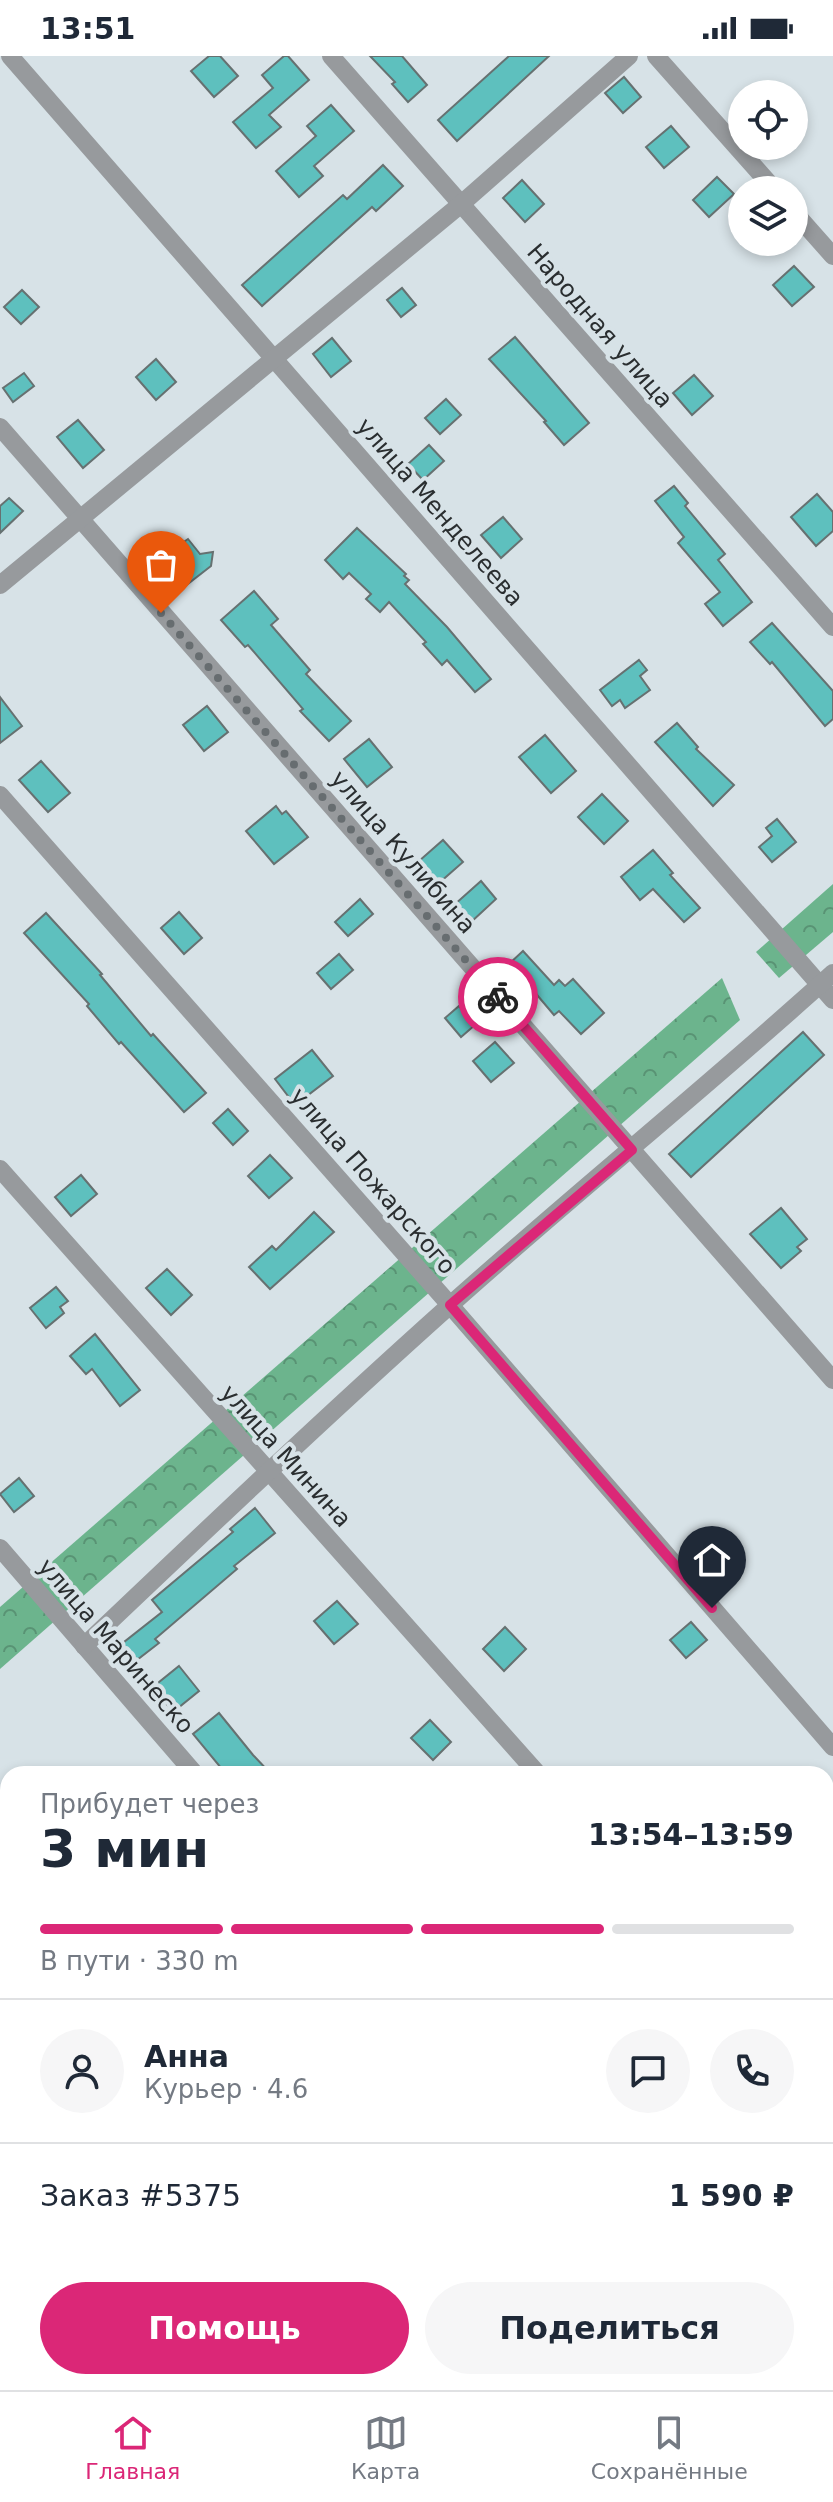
<!DOCTYPE html>
<html lang="ru">
<meta charset="utf-8">
<style>
body{margin:0;font-family:"DejaVu Sans",sans-serif;background:#f6f6f7;color:#1f2937;height:100vh;display:flex;flex-direction:column;font-size:30px;white-space:nowrap}
*{box-sizing:border-box;margin:0}
p{font-size:26px;color:#747a83}
.icon{flex:none;width:44px;height:44px;fill:none;stroke:currentColor;stroke-width:2;stroke-linecap:round;stroke-linejoin:round}
.map{position:relative;flex:1;overflow:hidden}
.details{position:absolute;left:0px;top:1710px;width:834px;height:624px;display:flex;flex-direction:column;background:#fff;border-radius:24px 24px 0 0;box-shadow:0 4px 12px #0003}
.details>*{flex:none}
.tools{position:absolute;left:728px;top:24px;display:grid;gap:16px}
.tools a{display:grid;place-items:center;width:80px;height:80px;border-radius:50%;background:#fff;box-shadow:0 4px 12px #0003;font-size:40px}
.pin{position:absolute;display:grid;place-items:center;width:68px;height:68px;color:#fff;margin:-82px -34px;border-radius:50% 50% 50% 0;rotate:-45deg;box-shadow:0 0 8px #0007}
.pin .icon{rotate:45deg}
.courier{position:absolute;display:grid;place-items:center;width:80px;height:80px;margin:-40px;border:6px solid #db2777;border-radius:50%;background:#fff;color:#222;box-shadow:0 2px 10px #0007}
.summary em{font-style:normal;font-weight:700}
.summary div{display:flex;flex-direction:column-reverse}
.summary{display:flex;align-items:center;justify-content:space-between;height:136px;padding:0 40px}
h1{font-size:52px;font-weight:700;line-height:60px}
.bar{display:grid;grid-template-columns:repeat(4,1fr);gap:12px 8px;align-content:center;height:96px;padding:0 40px}
.bar i{height:10px;border-radius:6px;background:#e0e1e3}
.bar .selected{background:#db2777}
.bar p{grid-column:span 4}
.line{display:flex;align-items:center;gap:20px;padding:0 40px;border-top:2px solid #e0e1e3}
.line div{flex:1}
.round{display:grid;place-items:center;flex:none;width:84px;height:84px;border-radius:42px;background:#f6f6f7}
.primary-button{display:flex;gap:16px;margin-top:auto;padding:16px 40px}
.primary-button a{flex:1;height:92px;border-radius:48px;background:#db2777;color:#fff;font-size:32px;font-weight:700;line-height:92px;text-align:center}
.primary-button a+a{background:#f6f6f7;color:#1f2937}
.status{display:flex;justify-content:space-between;align-items:center;height:56px;padding:0 40px;background:#fff;direction:ltr}
.status svg{height:22px;fill:currentColor}
.dock{display:flex;justify-content:space-around;align-items:center;height:112px;border-top:2px solid #e0e1e3;background:#fff;font-size:22px;color:#747a83}
.dock a{display:grid;justify-items:center;gap:4px}
.dock .selected{color:#db2777}
.map>svg:first-child{display:block}
.forest{fill:url(#forest-crowns)}
.building{fill:#5ec0be;stroke:#667171;stroke-width:2}
.lines{fill:none;stroke-linecap:round;stroke-linejoin:round}
.minor{stroke:#979a9d;stroke-width:18}
.done{stroke:#676d70;stroke-width:8;stroke-dasharray:0 14.4}
.route{stroke:#db2777;stroke-width:10}
.labels{text-anchor:middle;stroke-width:8;stroke-linejoin:round;paint-order:stroke}
.street-label{font-size:24px;fill:#2a2e30;stroke:#d7e2e7}
</style>
<div class="status"><b>13:51</b><svg viewBox="0 0 49 12"><path d="M0 12V9h3v3zM5 12V6h3v6zM10 12V3h3v9zM15 12V0h3v12zM26 1h20v11H26zM47 4h2v5h-2z"/></svg></div>
<div class="map">
<svg width="833" height="2334" viewBox="0 0 833 2334">
<defs>
<pattern id="forest-crowns" width="20" height="18" patternUnits="userSpaceOnUse" patternTransform="scale(2)"><rect width="20" height="18" fill="#6cb48d"/><path d="M2 6a3 3 0 1 1 6 0M12 15a3 3 0 1 1 6 0" fill="none" stroke="#599374"/></pattern>
</defs>
<rect width="100%" height="100%" fill="#d7e2e7"/>
<g class="forest">
<path d="M833,828V876L779,922L756,896Z"/>
<path d="M722,922L740,964L0,1613V1551Z"/>
</g>
<g class="building">
<path d="M209,0H220L238,20L214,41L191,15Z"/>
<path d="M284,0H288L309,24L269,59L281,71L256,92L233,66L273,32L262,19Z"/>
<path d="M370,0H402L427,29L408,46L392,28L395,26Z"/>
<path d="M509,0H549L457,85L438,64Z"/>
<path d="M624,21L641,41L623,57L605,37Z"/>
<path d="M331,49L354,75L314,110L323,120L299,141L276,115L316,80L307,70Z"/>
<path d="M671,70L689,91L664,112L646,91Z"/>
<path d="M383,109L403,130L376,155L372,151L262,250L242,229L343,139L347,143Z"/>
<path d="M717,121L734,138L709,161L693,144Z"/>
<path d="M522,124L544,148L525,166L503,142Z"/>
<path d="M794,210L814,231L792,250L773,229Z"/>
<path d="M402,232L416,249L401,261L387,244Z"/>
<path d="M22,234L39,251L21,268L4,251Z"/>
<path d="M515,281L589,367L564,389L544,366L546,365L489,303Z"/>
<path d="M332,282L351,305L331,321L313,298Z"/>
<path d="M156,303L176,326L156,344L136,321Z"/>
<path d="M24,317L34,330L13,346L3,332Z"/>
<path d="M694,319L713,340L692,359L673,337Z"/>
<path d="M446,343L461,359L440,378L425,362Z"/>
<path d="M78,364L104,394L83,412L57,381Z"/>
<path d="M429,389L444,405L423,424L408,408Z"/>
<path d="M674,430L688,447L685,450L725,498L718,504L752,546L723,570L705,548L720,536L678,487L684,481L655,445Z"/>
<path d="M817,438L833,456V475L816,490L791,461Z"/>
<path d="M9,442L23,455L0,477V450Z"/>
<path d="M503,461L522,483L501,502L481,479Z"/>
<path d="M357,472L406,518L404,520L409,524L405,528L447,571L491,623L475,636L447,604L442,609L423,588L426,586L389,546L380,556L366,543L371,538L349,517L343,523L325,504Z"/>
<path d="M188,483L200,498L213,496L211,510L180,534L176,529L171,533L161,521L166,517L156,505Z"/>
<path d="M254,535L278,563L271,569L310,614L306,618L351,665L329,685L300,655L303,653L248,589L245,591L221,564Z"/>
<path d="M772,567L833,635V663L825,670L772,606L770,608L750,586Z"/>
<path d="M639,604L647,614L640,620L650,634L625,652L620,644L612,650L600,634Z"/>
<path d="M0,641L22,670L0,687Z"/>
<path d="M207,650L228,676L204,695L183,669Z"/>
<path d="M677,667L698,691L696,693L734,729L713,750L655,686Z"/>
<path d="M545,679L576,715L551,737L519,701Z"/>
<path d="M369,683L392,711L367,731L344,703Z"/>
<path d="M41,705L70,737L48,756L19,724Z"/>
<path d="M602,738L628,765L604,788L578,761Z"/>
<path d="M276,750L282,758L286,755L308,781L274,808L246,775Z"/>
<path d="M777,763L796,786L772,806L759,791L772,780L766,772Z"/>
<path d="M443,784L463,806L439,827L419,805Z"/>
<path d="M653,794L673,817L670,819L700,852L684,866L653,833L640,844L621,821Z"/>
<path d="M481,825L496,843L470,867L454,849Z"/>
<path d="M360,843L373,858L348,880L335,866Z"/>
<path d="M179,856L202,882L184,898L161,872Z"/>
<path d="M46,857L102,918L100,919L151,980L153,978L206,1037L184,1056L121,986L119,988L87,950L89,948L24,877Z"/>
<path d="M523,895L554,929L559,924L565,930L573,923L604,957L581,978L559,955L554,959L510,907Z"/>
<path d="M339,898L353,914L331,933L317,917Z"/>
<path d="M459,950L475,969L461,981L445,962Z"/>
<path d="M803,976L824,999L691,1121L669,1098Z"/>
<path d="M495,986L514,1007L491,1026L473,1005Z"/>
<path d="M312,994L333,1020L295,1049L275,1023Z"/>
<path d="M228,1053L248,1075L233,1089L213,1067Z"/>
<path d="M270,1099L292,1122L269,1142L248,1120Z"/>
<path d="M81,1119L97,1138L71,1160L55,1141Z"/>
<path d="M781,1152L807,1183L797,1191L801,1195L781,1212L750,1178Z"/>
<path d="M314,1156L334,1176L270,1233L249,1211L272,1190L276,1194Z"/>
<path d="M167,1213L192,1239L171,1259L146,1232Z"/>
<path d="M56,1231L68,1245L60,1251L64,1257L46,1272L30,1252Z"/>
<path d="M95,1278L140,1334L120,1350L92,1313L86,1318L70,1300Z"/>
<path d="M19,1422L34,1440L14,1456L0,1438Z"/>
<path d="M255,1452L275,1477L234,1510L237,1513L155,1583L159,1587L133,1607L119,1590L162,1556L152,1544L233,1476L230,1473Z"/>
<path d="M337,1545L358,1568L334,1588L314,1565Z"/>
<path d="M691,1566L707,1584L686,1602L670,1584Z"/>
<path d="M505,1571L526,1593L504,1615L483,1593Z"/>
<path d="M179,1610L199,1635L173,1656L153,1631Z"/>
<path d="M219,1657L253,1699L271,1718H226L193,1678Z"/>
<path d="M430,1664L451,1686L433,1704L411,1682Z"/>
</g>
<g class="lines">
<g class="minor">
<path d="M10,0L833,944"/>
<path d="M331,0L833,571"/>
<path d="M656,0L775,134"/>
<path d="M794,156L833,200"/>
<path d="M0,371L833,1324"/>
<path d="M0,529L460,149L629,0"/>
<path d="M0,739L450,1249L833,1691"/>
<path d="M0,1113L538,1718"/>
<path d="M0,1492L195,1718"/>
<path d="M84,1590C204,1476 324,1362 448,1251C574,1138 707,1031 833,917"/>
<path d="M826,2040L833,2047"/>
</g>
</g>
<g class="lines">
<path class="done" d="M161,557L498,941"/>
<path class="route" d="M498,941L632,1094L450,1249L712,1552"/>
</g>
<g class="labels">
<g class="street-label">
<text transform="translate(600 270) rotate(49)" y="8">Народная улица</text>
<text transform="translate(440 456) rotate(49)" y="8">улица Менделеева</text>
<text transform="translate(403 796) rotate(49)" y="8">улица Кулибина</text>
<text transform="translate(373 1125) rotate(49)" y="8">улица Пожарского</text>
<text transform="translate(286 1400) rotate(48)" y="8">улица Минина</text>
<text transform="translate(116 1590) rotate(49)" y="8">улица Маринеско</text>
</g>
</g>
</svg>
<div class="tools">
<a><svg class="icon" aria-label="locate" viewBox="0 0 24 24"><circle cx="12" cy="12" r="6"/><path d="M12 2v4M12 18v4M2 12h4M18 12h4"/></svg></a>
<a><svg class="icon" aria-label="layers" viewBox="0 0 24 24"><path d="M12 4l9 5-9 5-9-5zM3 14l9 5 9-5"/></svg></a>
</div>
<div class="pin" style="left:161px;top:557px;background:#ea580c"><svg class="icon" aria-label="bag" viewBox="0 0 24 24"><path d="M5 8h14l-1 12H6zM9 8a3 3 0 0 1 6 0"/></svg></div>
<div class="pin" style="left:712px;top:1552px;background:#1f2937"><svg class="icon" aria-label="home" viewBox="0 0 24 24"><path d="M3 11l9-7 9 7M6 9v11h12V9"/></svg></div>
<div class="courier" style="left:498px;top:941px"><svg class="icon" aria-label="bike" viewBox="0 0 24 24"><circle cx="6" cy="16" r="4"/><circle cx="18" cy="16" r="4"/><path d="M6 16l4-8h5l3 8M10 8l3 8H6M13 5h3"/></svg></div>
<section class="details">
<div class="summary"><div><h1>3 мин</h1><p>Прибудет через</p></div><em>13:54–13:59</em></div>
<div class="bar"><i class="selected"></i><i class="selected"></i><i class="selected"></i><i></i><p>В пути · 330 m</p></div>
<div class="line" style="height:144px"><a class="round"><svg class="icon" aria-label="person" viewBox="0 0 24 24"><circle cx="12" cy="8" r="4"/><path d="M4 21q1-7 8-7t8 7"/></svg></a><div><b>Анна</b><p>Курьер · 4.6</p></div><a class="round"><svg class="icon" aria-label="chat" viewBox="0 0 24 24"><path d="M4 5h16v11H9l-5 4z"/></svg></a><a class="round"><svg class="icon" aria-label="phone" viewBox="0 0 24 24"><path d="M5 4h4l2 5-3 2q2 4 5 5l2-3 5 2v4C11 20 4 13 5 4z"/></svg></a></div>
<div class="line" style="height:104px"><div>Заказ #5375</div><b>1 590 ₽</b></div>
<div class="primary-button"><a>Помощь</a><a>Поделиться</a></div>
</section>
</div>
<nav class="dock">
<a class="selected"><svg class="icon" aria-label="home" viewBox="0 0 24 24"><path d="M3 11l9-7 9 7M6 9v11h12V9"/></svg>Главная</a>
<a><svg class="icon" aria-label="map" viewBox="0 0 24 24"><path d="M3 6l6-2 6 2 6-2v14l-6 2-6-2-6 2zM9 4v14M15 6v14"/></svg>Карта</a>
<a><svg class="icon" aria-label="saved" viewBox="0 0 24 24"><path d="M7 4h10v16l-5-4-5 4z"/></svg>Сохранённые</a>
</nav>
